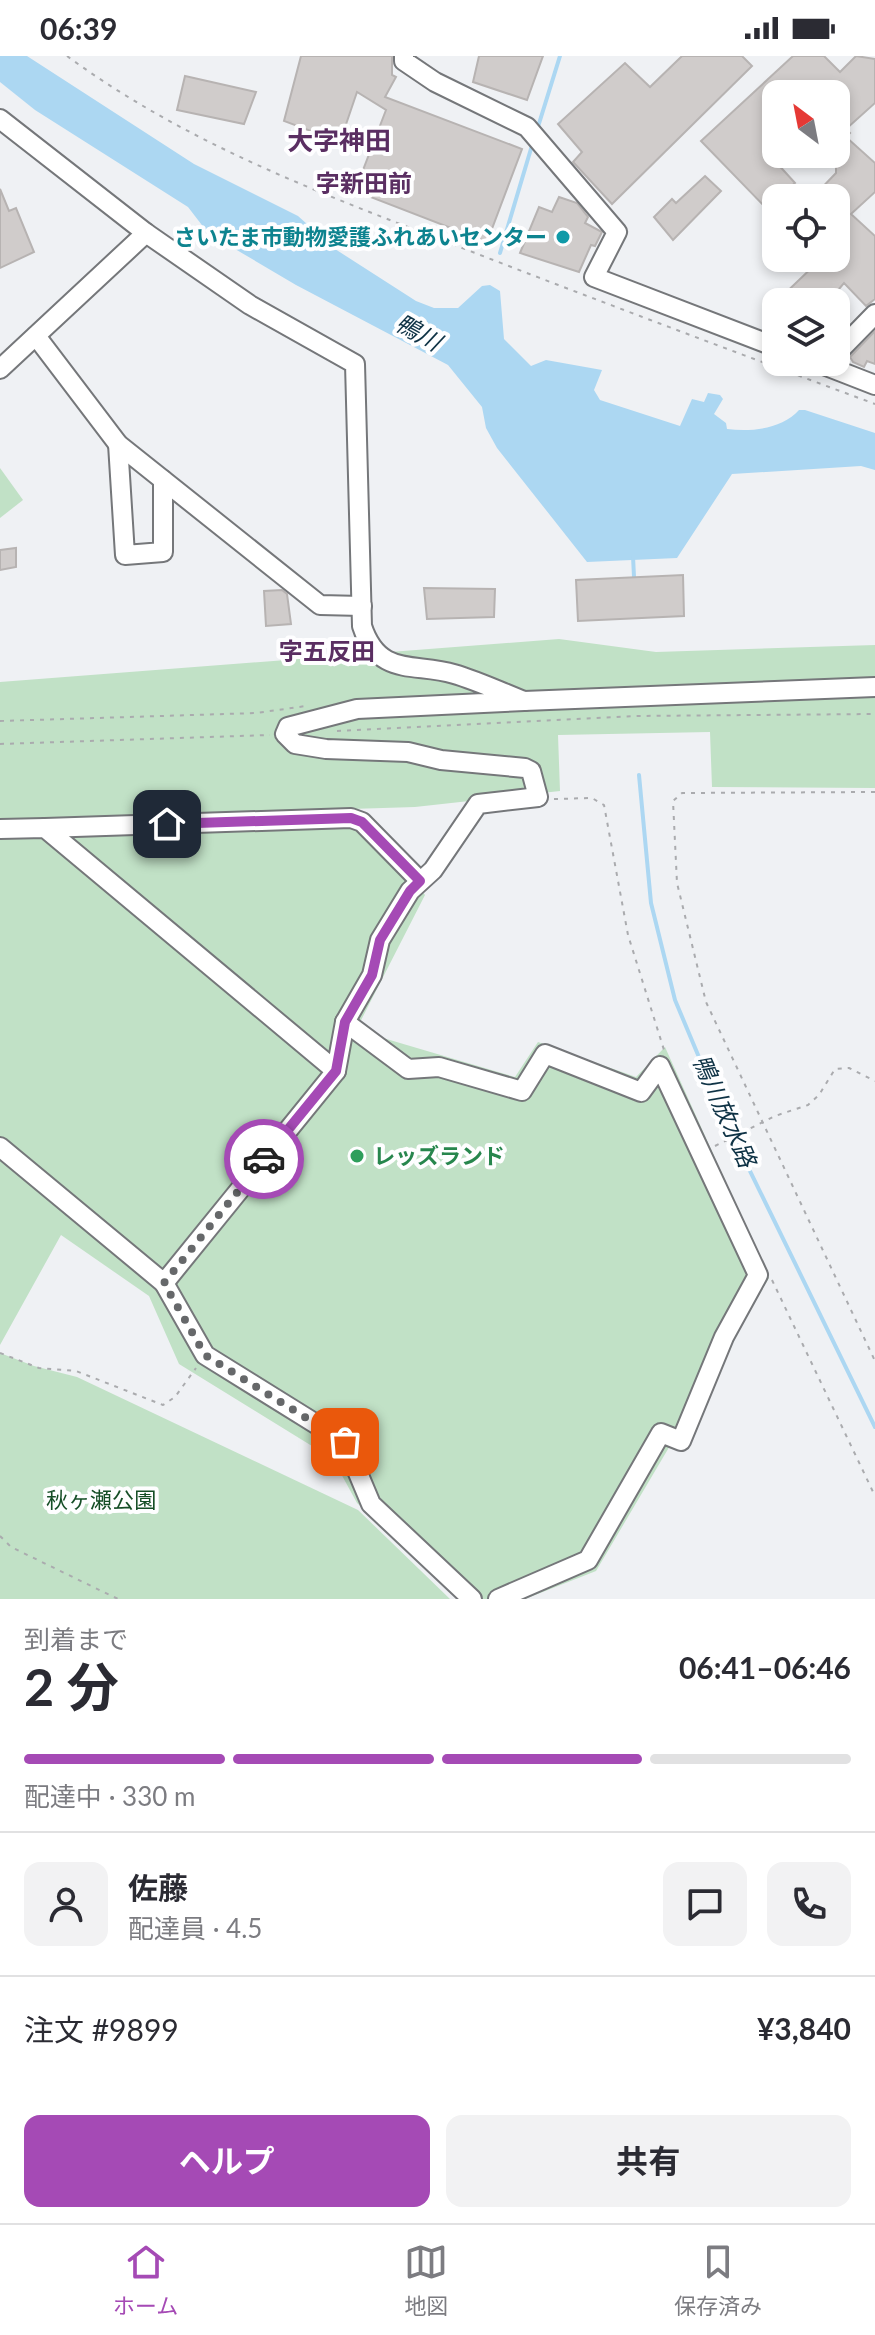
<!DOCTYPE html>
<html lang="ja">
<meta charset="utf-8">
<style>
body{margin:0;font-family:Lato,"Noto Sans JP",sans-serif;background:#f2f2f3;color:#2b2b33;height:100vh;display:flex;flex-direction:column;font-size:30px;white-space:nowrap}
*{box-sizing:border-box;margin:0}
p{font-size:26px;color:#7c7c81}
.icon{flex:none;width:44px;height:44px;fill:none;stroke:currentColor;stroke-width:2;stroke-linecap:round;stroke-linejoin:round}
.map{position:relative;height:1543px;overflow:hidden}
.panel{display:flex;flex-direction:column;background:#fff;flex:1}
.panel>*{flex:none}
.needle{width:52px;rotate:328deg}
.fabs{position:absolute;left:762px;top:24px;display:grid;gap:16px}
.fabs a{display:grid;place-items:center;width:88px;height:88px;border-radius:16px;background:#fff;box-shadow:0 4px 12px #0003;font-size:40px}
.pin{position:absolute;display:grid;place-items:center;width:68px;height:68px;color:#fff;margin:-34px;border-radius:16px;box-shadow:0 4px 12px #0006}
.courier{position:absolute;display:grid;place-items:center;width:80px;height:80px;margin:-40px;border:6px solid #a54ab5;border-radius:50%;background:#fff;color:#222;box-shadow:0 2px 10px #0007}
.overview em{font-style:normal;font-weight:700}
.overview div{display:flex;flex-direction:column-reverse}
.overview{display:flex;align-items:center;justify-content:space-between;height:136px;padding:0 24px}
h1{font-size:52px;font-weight:700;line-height:60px}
.bar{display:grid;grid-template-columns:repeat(4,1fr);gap:12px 8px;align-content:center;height:96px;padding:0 24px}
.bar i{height:10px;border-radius:6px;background:#e1e1e2}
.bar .active{background:#a54ab5}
.bar p{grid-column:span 4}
.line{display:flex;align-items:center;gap:20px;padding:0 24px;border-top:2px solid #e1e1e2}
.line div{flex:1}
.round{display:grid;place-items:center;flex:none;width:84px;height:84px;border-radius:16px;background:#f2f2f3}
.primary-button{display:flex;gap:16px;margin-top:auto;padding:16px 24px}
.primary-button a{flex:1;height:92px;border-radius:16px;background:#a54ab5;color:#fff;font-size:32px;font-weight:700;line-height:92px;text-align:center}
.primary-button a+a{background:#f2f2f3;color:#2b2b33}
.status{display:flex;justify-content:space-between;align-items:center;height:56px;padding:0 40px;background:#fff;direction:ltr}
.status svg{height:22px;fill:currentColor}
.menu{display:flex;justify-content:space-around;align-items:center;height:112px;border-top:2px solid #e1e1e2;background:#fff;font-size:22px;color:#7c7c81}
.menu a{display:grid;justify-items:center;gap:4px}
.menu .active{color:#a54ab5}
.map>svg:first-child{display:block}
.green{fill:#c1e1c6}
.water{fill:#acd7f2}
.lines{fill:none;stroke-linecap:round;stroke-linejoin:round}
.stream{stroke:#acd7f2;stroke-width:4}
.building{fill:#d0cccb;stroke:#b7b3b2;stroke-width:2}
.minor-casing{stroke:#75777a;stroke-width:22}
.path{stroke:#aaabae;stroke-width:2;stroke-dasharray:4 6;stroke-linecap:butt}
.minor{stroke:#fff;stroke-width:18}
.done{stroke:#66686a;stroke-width:8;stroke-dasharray:0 14.4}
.route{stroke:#a54ab5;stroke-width:10}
.culture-dot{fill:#0f9aa8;stroke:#fefeff;stroke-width:3}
.leisure-dot{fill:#2e9e5b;stroke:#fefeff;stroke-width:3}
.labels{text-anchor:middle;stroke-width:8;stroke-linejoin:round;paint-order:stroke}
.culture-label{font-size:22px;font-weight:bold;fill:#0d838f;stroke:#fefeff;text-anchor:end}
.leisure-label{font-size:22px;font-weight:bold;fill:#27864d;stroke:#fefeff;text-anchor:start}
.park-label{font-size:22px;fill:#154e26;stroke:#fefeff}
.neighbourhood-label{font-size:24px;font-weight:bold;fill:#5a2e62;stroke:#fefeff}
.water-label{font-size:24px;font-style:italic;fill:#0e3245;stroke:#fefeff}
.quarter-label{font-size:26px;font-weight:bold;fill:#5a2e62;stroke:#fefeff}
</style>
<div class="status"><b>06:39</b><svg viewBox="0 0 49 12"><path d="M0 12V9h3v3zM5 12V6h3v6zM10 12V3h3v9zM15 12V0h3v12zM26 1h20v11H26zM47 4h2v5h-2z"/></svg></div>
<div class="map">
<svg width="875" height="1543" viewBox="0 0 875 1543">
<rect width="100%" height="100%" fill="#eff1f4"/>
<g class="green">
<path d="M0,412L23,444L0,462Z"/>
<path d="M559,583L656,596L875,589V732L712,731L710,676L558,679L560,735L415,751L0,764V626Z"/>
<path d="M360,754L425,839L356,974L515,1021L538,986L636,1021L665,991L769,1222L596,1515L525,1543H461L357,1447L333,1403L179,1308L149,1240L61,1179L0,1289V767Z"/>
<path d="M0,1297L34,1310L77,1321L358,1454L450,1543H0Z"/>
</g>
<path class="water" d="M0,0H27L194,108L298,160L335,193L416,245L434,252H458L482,230L490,229L500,235L504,283L531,310L546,304L602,314L594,334L600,344L680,370L692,343L704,346L708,337L720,339L723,343L714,358L726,367L727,373C752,376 782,373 799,354H805L875,377V414L861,410L732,418L677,502L587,506L497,392L486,372L482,351L448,309L296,229L208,177L188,151L35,54L0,26Z"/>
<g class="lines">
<g class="stream">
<path d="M537,74L560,0"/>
<path d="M500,197L533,86"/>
<path d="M633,500L634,521"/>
<path d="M639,719L651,847L675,944L727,1068L875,1371"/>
</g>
</g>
<g class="building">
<path d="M301,0H392V19L396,21L385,41L522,93L487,186L355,135L386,54L357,36L340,86L284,65Z"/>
<path d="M479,0H543L527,44L473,26Z"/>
<path d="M682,0H742L752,10L612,148L573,106L582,96L558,68L625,7L650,31Z"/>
<path d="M793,0H824L840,16L856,0L875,3V47L846,73L850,77L846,81L875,107V136L851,158L875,180V243L866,250L844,227L828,246H776L822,202H836V142H812L836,117V38H776V83L765,94L795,127L766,152L701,85Z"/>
<path d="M185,20L256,36L244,68L177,54Z"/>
<path d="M705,120L721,135L673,184L654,161L672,143L676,147Z"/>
<path d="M0,133L9,155L16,152L34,196L0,212Z"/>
<path d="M559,141L577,147L588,161L585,167L602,176L595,190L591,189L579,216L520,197L539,151L552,156Z"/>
<path d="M875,275V308L867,305L864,311L853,306L850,301Z"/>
<path d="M16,492V511L0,514V494Z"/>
<path d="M683,519L684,560L578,565L576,524Z"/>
<path d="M424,532L495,533L494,561L427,563Z"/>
<path d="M282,534L287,538L291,568L266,570L264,535Z"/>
</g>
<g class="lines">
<defs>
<g id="minor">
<path d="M404,0V5L435,26L527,71L617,176L594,221L776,291"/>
<path d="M0,63L146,177L250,249L355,308L362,570C379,622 415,606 454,618C478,625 501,636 524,645L357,653L288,671L285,678L295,688L326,693L408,696L441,704L525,712L531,715L538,741L478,748L433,814L410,835L380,884L372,919L345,966L336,1015"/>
<path d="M36,280L118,388L320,549L362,550"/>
<path d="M836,298L875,258"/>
<path d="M816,306L875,329"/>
<path d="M0,313L146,177"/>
<path d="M118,388L125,499L163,496V424"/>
<path d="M524,645L875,631"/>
<path d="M45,772L351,762L362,766L420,825"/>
<path d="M0,773L45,772L336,1015L164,1227L0,1091"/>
<path d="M345,966L408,1013L439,1011L522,1035L545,998L641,1036L660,1010L758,1219L724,1281L681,1385L661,1377L588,1504L498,1543"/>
<path d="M164,1227L205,1299L345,1386L371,1448L472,1543"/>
</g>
</defs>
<use href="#minor" class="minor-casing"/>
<g class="path">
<path d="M67,0C187,88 320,137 457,190C596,244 735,296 875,348"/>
<path d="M0,665L256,657L306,650"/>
<path d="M337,675L635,660L875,658"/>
<path d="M0,688L270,679"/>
<path d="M875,736L682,737L673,745L677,827L706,946L875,1305"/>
<path d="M554,743L592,742L604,749L628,879L664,994"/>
<path d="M715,1090L775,1060L808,1049L819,1039L835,1013L849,1012L875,1025"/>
<path d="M772,1224L875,1440"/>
<path d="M0,1297L39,1312L76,1315L163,1349L175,1341L196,1312"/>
<path d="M0,1480L11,1491L118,1543"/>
</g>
<use href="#minor" class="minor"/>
</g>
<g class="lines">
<path class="done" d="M264,1103L164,1227L205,1299L345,1386"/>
<path class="route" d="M167,768L351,762L362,766L420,825L410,835L380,884L372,919L345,966L336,1015L264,1103"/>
</g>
<circle class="culture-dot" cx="563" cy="181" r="8"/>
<circle class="leisure-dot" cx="357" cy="1100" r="8"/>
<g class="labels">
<g class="culture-label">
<text x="547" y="189">さいたま市動物愛護ふれあいセンター</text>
</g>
<g class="leisure-label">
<text x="373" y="1108">レッズランド</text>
</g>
<g class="park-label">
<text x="101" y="1452">秋ヶ瀬公園</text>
</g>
<g class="neighbourhood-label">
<text x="364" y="136">字新田前</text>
<text x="327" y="604">字五反田</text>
</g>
<g class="water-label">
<text transform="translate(418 277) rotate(29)" y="8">鴨川</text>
<text transform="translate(724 1055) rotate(66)" y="8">鴨川放水路</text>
</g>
<g class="quarter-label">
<text x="339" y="94">大字神田</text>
</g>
</g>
</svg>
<div class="fabs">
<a><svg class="needle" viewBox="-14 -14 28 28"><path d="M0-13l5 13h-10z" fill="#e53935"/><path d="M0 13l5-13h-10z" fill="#7c7c81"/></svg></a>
<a><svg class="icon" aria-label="locate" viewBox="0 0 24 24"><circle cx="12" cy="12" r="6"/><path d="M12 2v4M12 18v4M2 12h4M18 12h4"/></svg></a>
<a><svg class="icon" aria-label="layers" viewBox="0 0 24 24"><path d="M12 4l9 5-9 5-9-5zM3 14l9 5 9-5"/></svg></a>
</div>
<div class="pin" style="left:345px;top:1386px;background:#ea580c"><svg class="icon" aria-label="bag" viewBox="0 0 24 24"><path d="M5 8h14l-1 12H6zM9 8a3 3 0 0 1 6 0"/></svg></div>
<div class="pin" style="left:167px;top:768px;background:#1f2937"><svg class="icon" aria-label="home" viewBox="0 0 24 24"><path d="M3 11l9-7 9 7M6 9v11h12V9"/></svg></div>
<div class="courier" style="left:264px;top:1103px"><svg class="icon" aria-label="car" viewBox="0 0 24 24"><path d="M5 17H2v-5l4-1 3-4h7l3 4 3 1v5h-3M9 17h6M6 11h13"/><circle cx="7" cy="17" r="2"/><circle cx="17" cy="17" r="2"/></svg></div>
</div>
<section class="panel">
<div class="overview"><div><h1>2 分</h1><p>到着まで</p></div><em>06:41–06:46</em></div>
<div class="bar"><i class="active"></i><i class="active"></i><i class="active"></i><i></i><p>配達中 · 330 m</p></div>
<div class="line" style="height:144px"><a class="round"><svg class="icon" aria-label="person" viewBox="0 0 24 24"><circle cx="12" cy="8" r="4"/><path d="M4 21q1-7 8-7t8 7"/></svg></a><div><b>佐藤</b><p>配達員 · 4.5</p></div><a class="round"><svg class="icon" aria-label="chat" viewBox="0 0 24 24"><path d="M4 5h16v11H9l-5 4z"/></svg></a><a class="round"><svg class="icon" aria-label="phone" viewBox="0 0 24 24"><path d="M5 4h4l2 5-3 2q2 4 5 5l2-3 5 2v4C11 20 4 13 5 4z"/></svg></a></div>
<div class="line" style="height:104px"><div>注文 #9899</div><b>¥3,840</b></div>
<div class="primary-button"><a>ヘルプ</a><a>共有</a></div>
</section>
<nav class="menu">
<a class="active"><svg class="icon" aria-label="home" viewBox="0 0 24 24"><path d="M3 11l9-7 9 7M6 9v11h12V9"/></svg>ホーム</a>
<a><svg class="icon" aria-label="map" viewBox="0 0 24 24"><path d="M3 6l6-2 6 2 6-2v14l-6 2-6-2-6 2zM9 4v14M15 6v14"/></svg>地図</a>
<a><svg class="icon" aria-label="saved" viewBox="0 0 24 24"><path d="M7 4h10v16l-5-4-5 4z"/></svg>保存済み</a>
</nav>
